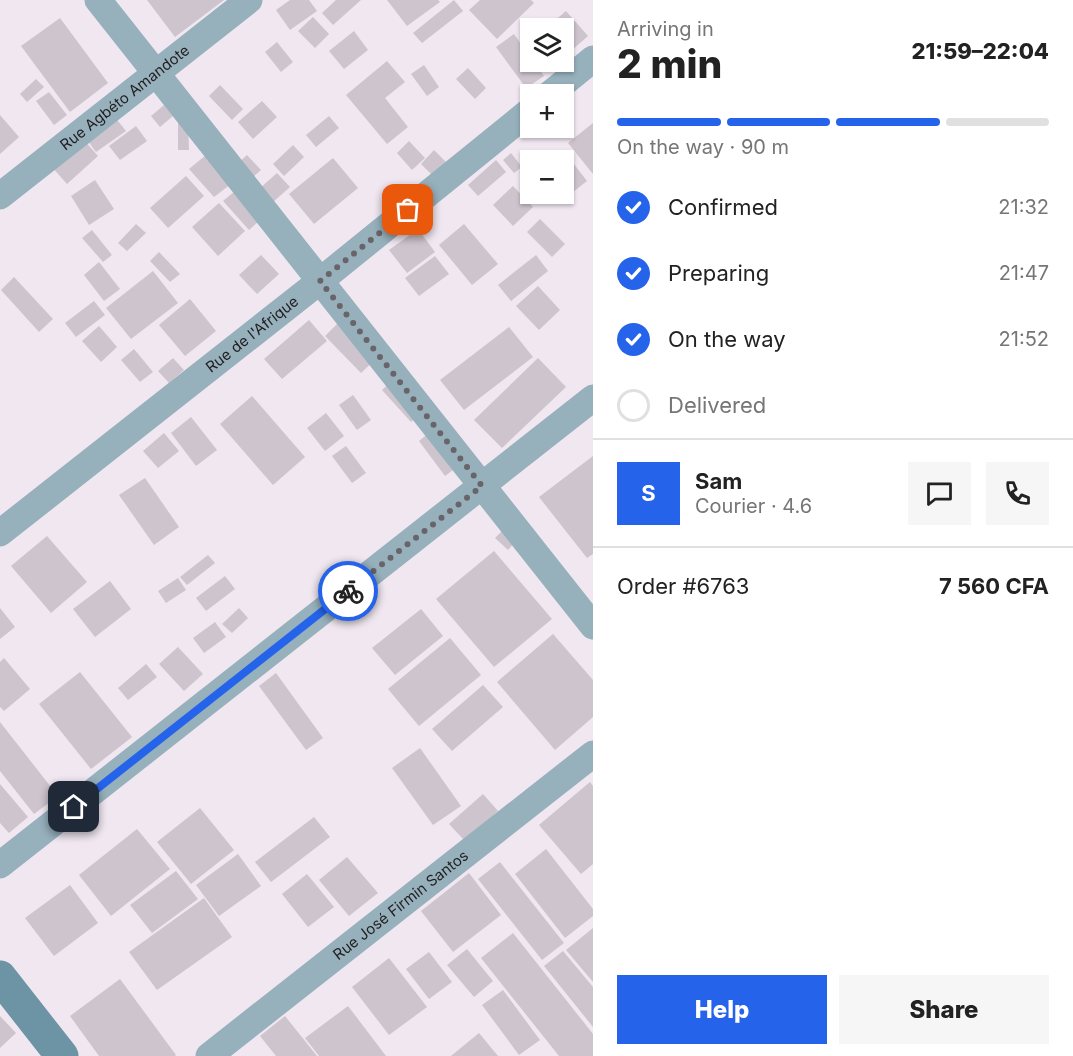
<!DOCTYPE html>
<meta charset="utf-8">
<style>
body{margin:0;font-family:Inter,sans-serif;background:#f6f6f6;color:#222;height:100vh;display:flex;flex-direction:column;font-size:22px;white-space:nowrap}
*{box-sizing:border-box;margin:0}
p{font-size:20px;color:#767676}
.icon{flex:none;width:33px;height:33px;fill:none;stroke:currentColor;stroke-width:2;stroke-linecap:round;stroke-linejoin:round}
.map{position:relative;flex:1;overflow:hidden}
.sheet{display:flex;flex-direction:column;background:#fff;width:480px}
.sheet>*{flex:none}
.fabs{position:absolute;left:520px;top:18px;display:grid;gap:12px}
.fabs a{display:grid;place-items:center;width:54px;height:54px;border-radius:0px;background:#fff;box-shadow:0 2px 4px #0004;font-size:30px}
.pin{position:absolute;display:grid;place-items:center;width:51px;height:51px;color:#fff;margin:-26px;border-radius:12px;box-shadow:0 3px 9px #0006}
.courier{position:absolute;display:grid;place-items:center;width:60px;height:60px;margin:-30px;border:4px solid #2563eb;border-radius:50%;background:#fff;color:#222;box-shadow:0 2px 8px #0007}
.summary em{font-style:normal;font-weight:800}
.summary div{display:flex;flex-direction:column-reverse}
.summary{display:flex;align-items:center;justify-content:space-between;height:102px;padding:0 24px}
h1{font-size:39px;font-weight:800;line-height:45px}
.bar{display:grid;grid-template-columns:repeat(4,1fr);gap:9px 6px;align-content:center;height:72px;padding:0 24px}
.bar i{height:8px;border-radius:4px;background:#e0e0e0}
.bar .selected{background:#2563eb}
.bar p{grid-column:span 4}
.line{display:flex;align-items:center;gap:15px;padding:0 24px;border-top:2px solid #e0e0e0}
.line div{flex:1}
.round{display:grid;place-items:center;flex:none;width:63px;height:63px;border-radius:0px;background:#f6f6f6}
ol{padding:0 24px;list-style:none}
li{display:flex;align-items:center;gap:18px;height:66px}
li p{margin-inline-start:auto}
li .icon{padding:6px;border-radius:50%;background:#2563eb;color:#fff;stroke-width:4}
li:last-child{color:#767676}
li i{width:33px;height:33px;border:3px solid #e0e0e0;border-radius:50%}
.action{display:flex;gap:12px;margin-top:auto;padding:12px 24px}
.action a{flex:1;height:69px;border-radius:0px;background:#2563eb;color:#fff;font-size:24px;font-weight:800;line-height:69px;text-align:center}
.action a+a{background:#f6f6f6;color:#222}
main{display:flex;flex:1;min-height:0}
.map>svg:first-child{display:block}
.building{fill:#cdc4cd}
.lines{fill:none;stroke-linecap:round;stroke-linejoin:round}
.street{stroke:#96b0bc;stroke-width:27}
.secondary{stroke:#6c94a5;stroke-width:33}
.done{stroke:#696469;stroke-width:6;stroke-dasharray:0 10.8}
.route{stroke:#2563eb;stroke-width:8}
.labels{text-anchor:middle;stroke-width:6;stroke-linejoin:round;paint-order:stroke}
.street-label{font-size:15px;fill:#211e21;stroke:#fff}
</style>
<main>
<div class="map">
<svg width="593" height="1056" viewBox="0 0 593 1056">
<rect width="100%" height="100%" fill="#f0e7f0"/>
<g class="building">
<path d="M147,0H224L175,37Z"/>
<path d="M290,0H309L317,11L290,30L276,10Z"/>
<path d="M336,0H361L333,25L322,13Z"/>
<path d="M387,0H438L440,2L407,26Z"/>
<path d="M454,0L463,11L422,43L413,33Z"/>
<path d="M480,0H531L534,3L497,39L469,10Z"/>
<path d="M566,11L588,36L564,57V28H546Z"/>
<path d="M313,17L329,34L315,48L298,31Z"/>
<path d="M60,18L108,83L70,112L21,46Z"/>
<path d="M354,31L368,50L344,69L329,51Z"/>
<path d="M514,34L531,58V62H534L544,76L526,88L496,47Z"/>
<path d="M277,42L293,62L281,72L265,52Z"/>
<path d="M387,61L405,82L385,98L408,127L387,144L346,95Z"/>
<path d="M424,65L439,87L427,96L411,74Z"/>
<path d="M468,68L486,88L475,99L456,79Z"/>
<path d="M36,79L44,87L27,102L20,94Z"/>
<path d="M220,85L243,109L232,120L209,96Z"/>
<path d="M49,92L67,115L54,125L36,101Z"/>
<path d="M262,101L277,117L253,139L238,122Z"/>
<path d="M164,105L173,116L160,127L151,116Z"/>
<path d="M0,115L19,137L0,154Z"/>
<path d="M114,116L126,131L96,152L85,137Z"/>
<path d="M329,116L339,128L316,147L306,135Z"/>
<path d="M178,123H188L189,150H178Z"/>
<path d="M593,123V174L568,143Z"/>
<path d="M136,126L147,141L120,160L109,146Z"/>
<path d="M82,138L98,156L67,184L51,166Z"/>
<path d="M409,141L425,158L412,170L397,153Z"/>
<path d="M293,145L304,157L284,176L273,164Z"/>
<path d="M434,150L448,164L435,178L421,164Z"/>
<path d="M563,150L587,181L568,196L564,191V160H549Z"/>
<path d="M511,153L522,167L514,173L503,160Z"/>
<path d="M206,155L231,184L214,197L189,169Z"/>
<path d="M247,155L261,170L250,180L236,165Z"/>
<path d="M333,158L358,188L314,224L289,194Z"/>
<path d="M496,160L506,172L478,196L468,185Z"/>
<path d="M277,173L290,187L272,203L259,189Z"/>
<path d="M186,176L204,196L168,228L150,208Z"/>
<path d="M95,180L114,209L89,225L71,196Z"/>
<path d="M513,186L533,207L513,226L493,205Z"/>
<path d="M235,191L260,220L249,230L223,201Z"/>
<path d="M219,203L245,231L218,256L192,227Z"/>
<path d="M540,219L565,244L552,257L527,232Z"/>
<path d="M136,224L146,233L127,251L118,243Z"/>
<path d="M464,224L498,264L472,285L439,245Z"/>
<path d="M418,229L435,252L407,273L389,250Z"/>
<path d="M92,230L112,255L103,262L82,238Z"/>
<path d="M159,252L180,274L170,282L150,261Z"/>
<path d="M261,255L279,274L257,294L239,275Z"/>
<path d="M536,255L548,271L511,301L498,285Z"/>
<path d="M435,256L449,274L419,296L405,278Z"/>
<path d="M99,262L120,289L104,301L84,275Z"/>
<path d="M153,271L178,303L131,339L106,308Z"/>
<path d="M14,277L53,319L39,332L1,290Z"/>
<path d="M538,286L560,310L539,330L516,306Z"/>
<path d="M190,299L216,331L185,356L159,325Z"/>
<path d="M94,301L105,315L76,337L65,323Z"/>
<path d="M342,319L378,357L361,373L325,336Z"/>
<path d="M309,320L327,341L282,379L264,359Z"/>
<path d="M99,326L117,347L101,362L82,341Z"/>
<path d="M509,327L533,357L464,410L440,380Z"/>
<path d="M134,349L153,372L140,382L121,360Z"/>
<path d="M173,358L184,370L169,383L158,371Z"/>
<path d="M538,358L566,387L502,448L474,420Z"/>
<path d="M396,377L424,410L411,422L382,390Z"/>
<path d="M353,395L371,420L357,430L339,405Z"/>
<path d="M252,396L305,457L273,485L220,424Z"/>
<path d="M326,413L344,436L325,451L307,428Z"/>
<path d="M191,417L217,450L196,466L171,433Z"/>
<path d="M430,432L457,467L445,476L419,441Z"/>
<path d="M164,433L179,451L158,468L143,451Z"/>
<path d="M346,446L366,473L352,483L332,456Z"/>
<path d="M593,456V554L587,558L539,497Z"/>
<path d="M145,478L179,527L154,545L119,495Z"/>
<path d="M503,530L515,542L508,550L495,538Z"/>
<path d="M47,536L87,582L51,613L11,566Z"/>
<path d="M494,551L552,619L494,667L436,599Z"/>
<path d="M208,555L215,563L187,585L180,577Z"/>
<path d="M225,576L235,589L206,611L196,598Z"/>
<path d="M178,578L186,590L166,603L158,591Z"/>
<path d="M110,581L131,609L95,637L73,609Z"/>
<path d="M0,608L15,627L0,639Z"/>
<path d="M239,608L248,618L232,633L222,624Z"/>
<path d="M421,609L443,636L395,675L372,648Z"/>
<path d="M215,622L226,637L204,653L193,638Z"/>
<path d="M553,634L593,680V717L555,750L497,682Z"/>
<path d="M450,638L481,675L419,726L388,689Z"/>
<path d="M178,647L203,674L184,691L159,664Z"/>
<path d="M4,658L30,689L4,711L0,707V662Z"/>
<path d="M146,664L157,677L128,700L118,688Z"/>
<path d="M80,672L132,737L91,769L39,704Z"/>
<path d="M276,673L323,738L306,750L259,686Z"/>
<path d="M483,685L503,707L452,751L432,729Z"/>
<path d="M0,722L58,796L34,814L0,771Z"/>
<path d="M420,748L461,806L433,825L392,768Z"/>
<path d="M590,782L593,786V864L581,874L539,825Z"/>
<path d="M0,784L28,817L9,833L0,823Z"/>
<path d="M483,794L498,811L465,841L449,824Z"/>
<path d="M200,808L234,850L191,884L157,842Z"/>
<path d="M314,817L330,837L271,882L255,862Z"/>
<path d="M137,829L170,869L111,916L79,875Z"/>
<path d="M546,849L593,909V916L565,938L515,874Z"/>
<path d="M238,854L261,886L219,916L196,885Z"/>
<path d="M347,857L378,893L349,916L319,880Z"/>
<path d="M500,862L564,943L542,960L478,879Z"/>
<path d="M176,871L198,899L152,933L130,905Z"/>
<path d="M469,873L501,915L453,952L421,911Z"/>
<path d="M307,874L334,907L308,927L282,894Z"/>
<path d="M70,885L98,923L54,956L25,918Z"/>
<path d="M204,898L232,937L157,990L129,952Z"/>
<path d="M593,928V982L566,950Z"/>
<path d="M513,933L593,1034V1056H559L481,958Z"/>
<path d="M467,949L493,981L474,997L447,965Z"/>
<path d="M563,951L593,987V1027L544,966Z"/>
<path d="M429,952L452,982L429,999L406,969Z"/>
<path d="M389,958L427,1007L389,1035L352,987Z"/>
<path d="M120,979L176,1055L175,1056H99L70,1016Z"/>
<path d="M503,990L540,1040L519,1055L482,1005Z"/>
<path d="M348,1006L386,1056H319L305,1038Z"/>
<path d="M0,1016L16,1033L0,1048Z"/>
<path d="M285,1016L317,1056H276L260,1036Z"/>
<path d="M479,1033L498,1056H451Z"/>
</g>
<g class="lines">
<g class="street">
<path d="M98,0L593,626"/>
<path d="M550,94L593,59"/>
<path id="s1" d="M0,196L249,0"/>
<path id="s2" d="M0,533L320,281L531,110"/>
<path d="M0,865L593,398"/>
<path id="s3" d="M209,1056L593,754"/>
</g>
<path class="secondary" d="M0,977L62,1056"/>
</g>
<g class="lines">
<path class="done" d="M348,591L482,486L320,281L408,210"/>
<path class="route" d="M74,807L348,591"/>
</g>
<g class="labels">
<g class="street-label">
<text dy="5" stroke="none"><textPath href="#s1" startOffset="159">Rue Agbéto Amandote</textPath></text>
<text dy="5" stroke="none"><textPath href="#s2" startOffset="321">Rue de l'Afrique</textPath></text>
<text dy="5" stroke="none"><textPath href="#s3" startOffset="244">Rue José Firmin Santos</textPath></text>
</g>
</g>
</svg>
<div class="fabs">
<a><svg class="icon" aria-label="layers" viewBox="0 0 24 24"><path d="M12 4l9 5-9 5-9-5zM3 14l9 5 9-5"/></svg></a>
<a>+</a>
<a>−</a>
</div>
<div class="pin" style="left:408px;top:210px;background:#ea580c"><svg class="icon" aria-label="bag" viewBox="0 0 24 24"><path d="M5 8h14l-1 12H6zM9 8a3 3 0 0 1 6 0"/></svg></div>
<div class="pin" style="left:74px;top:807px;background:#1f2937"><svg class="icon" aria-label="home" viewBox="0 0 24 24"><path d="M3 11l9-7 9 7M6 9v11h12V9"/></svg></div>
<div class="courier" style="left:348px;top:591px"><svg class="icon" aria-label="bike" viewBox="0 0 24 24"><circle cx="6" cy="16" r="4"/><circle cx="18" cy="16" r="4"/><path d="M6 16l4-8h5l3 8M10 8l3 8H6M13 5h3"/></svg></div>
</div>
<section class="sheet">
<div class="summary"><div><h1>2 min</h1><p>Arriving in</p></div><em>21:59–22:04</em></div>
<div class="bar"><i class="selected"></i><i class="selected"></i><i class="selected"></i><i></i><p>On the way · 90 m</p></div>
<ol>
<li><svg class="icon" aria-label="check" viewBox="0 0 24 24"><path d="M5 12l5 5 9-10"/></svg>Confirmed<p>21:32</p></li>
<li><svg class="icon" aria-label="check" viewBox="0 0 24 24"><path d="M5 12l5 5 9-10"/></svg>Preparing<p>21:47</p></li>
<li><svg class="icon" aria-label="check" viewBox="0 0 24 24"><path d="M5 12l5 5 9-10"/></svg>On the way<p>21:52</p></li>
<li><i></i>Delivered</li>
</ol>
<div class="line" style="height:108px"><b class="round" style="background:#2563eb;color:#fff">S</b><div><b>Sam</b><p>Courier · 4.6</p></div><a class="round"><svg class="icon" aria-label="chat" viewBox="0 0 24 24"><path d="M4 5h16v11H9l-5 4z"/></svg></a><a class="round"><svg class="icon" aria-label="phone" viewBox="0 0 24 24"><path d="M5 4h4l2 5-3 2q2 4 5 5l2-3 5 2v4C11 20 4 13 5 4z"/></svg></a></div>
<div class="line" style="height:78px"><div>Order #6763</div><b>7 560 CFA</b></div>
<div class="action"><a>Help</a><a>Share</a></div>
</section>
</main>
